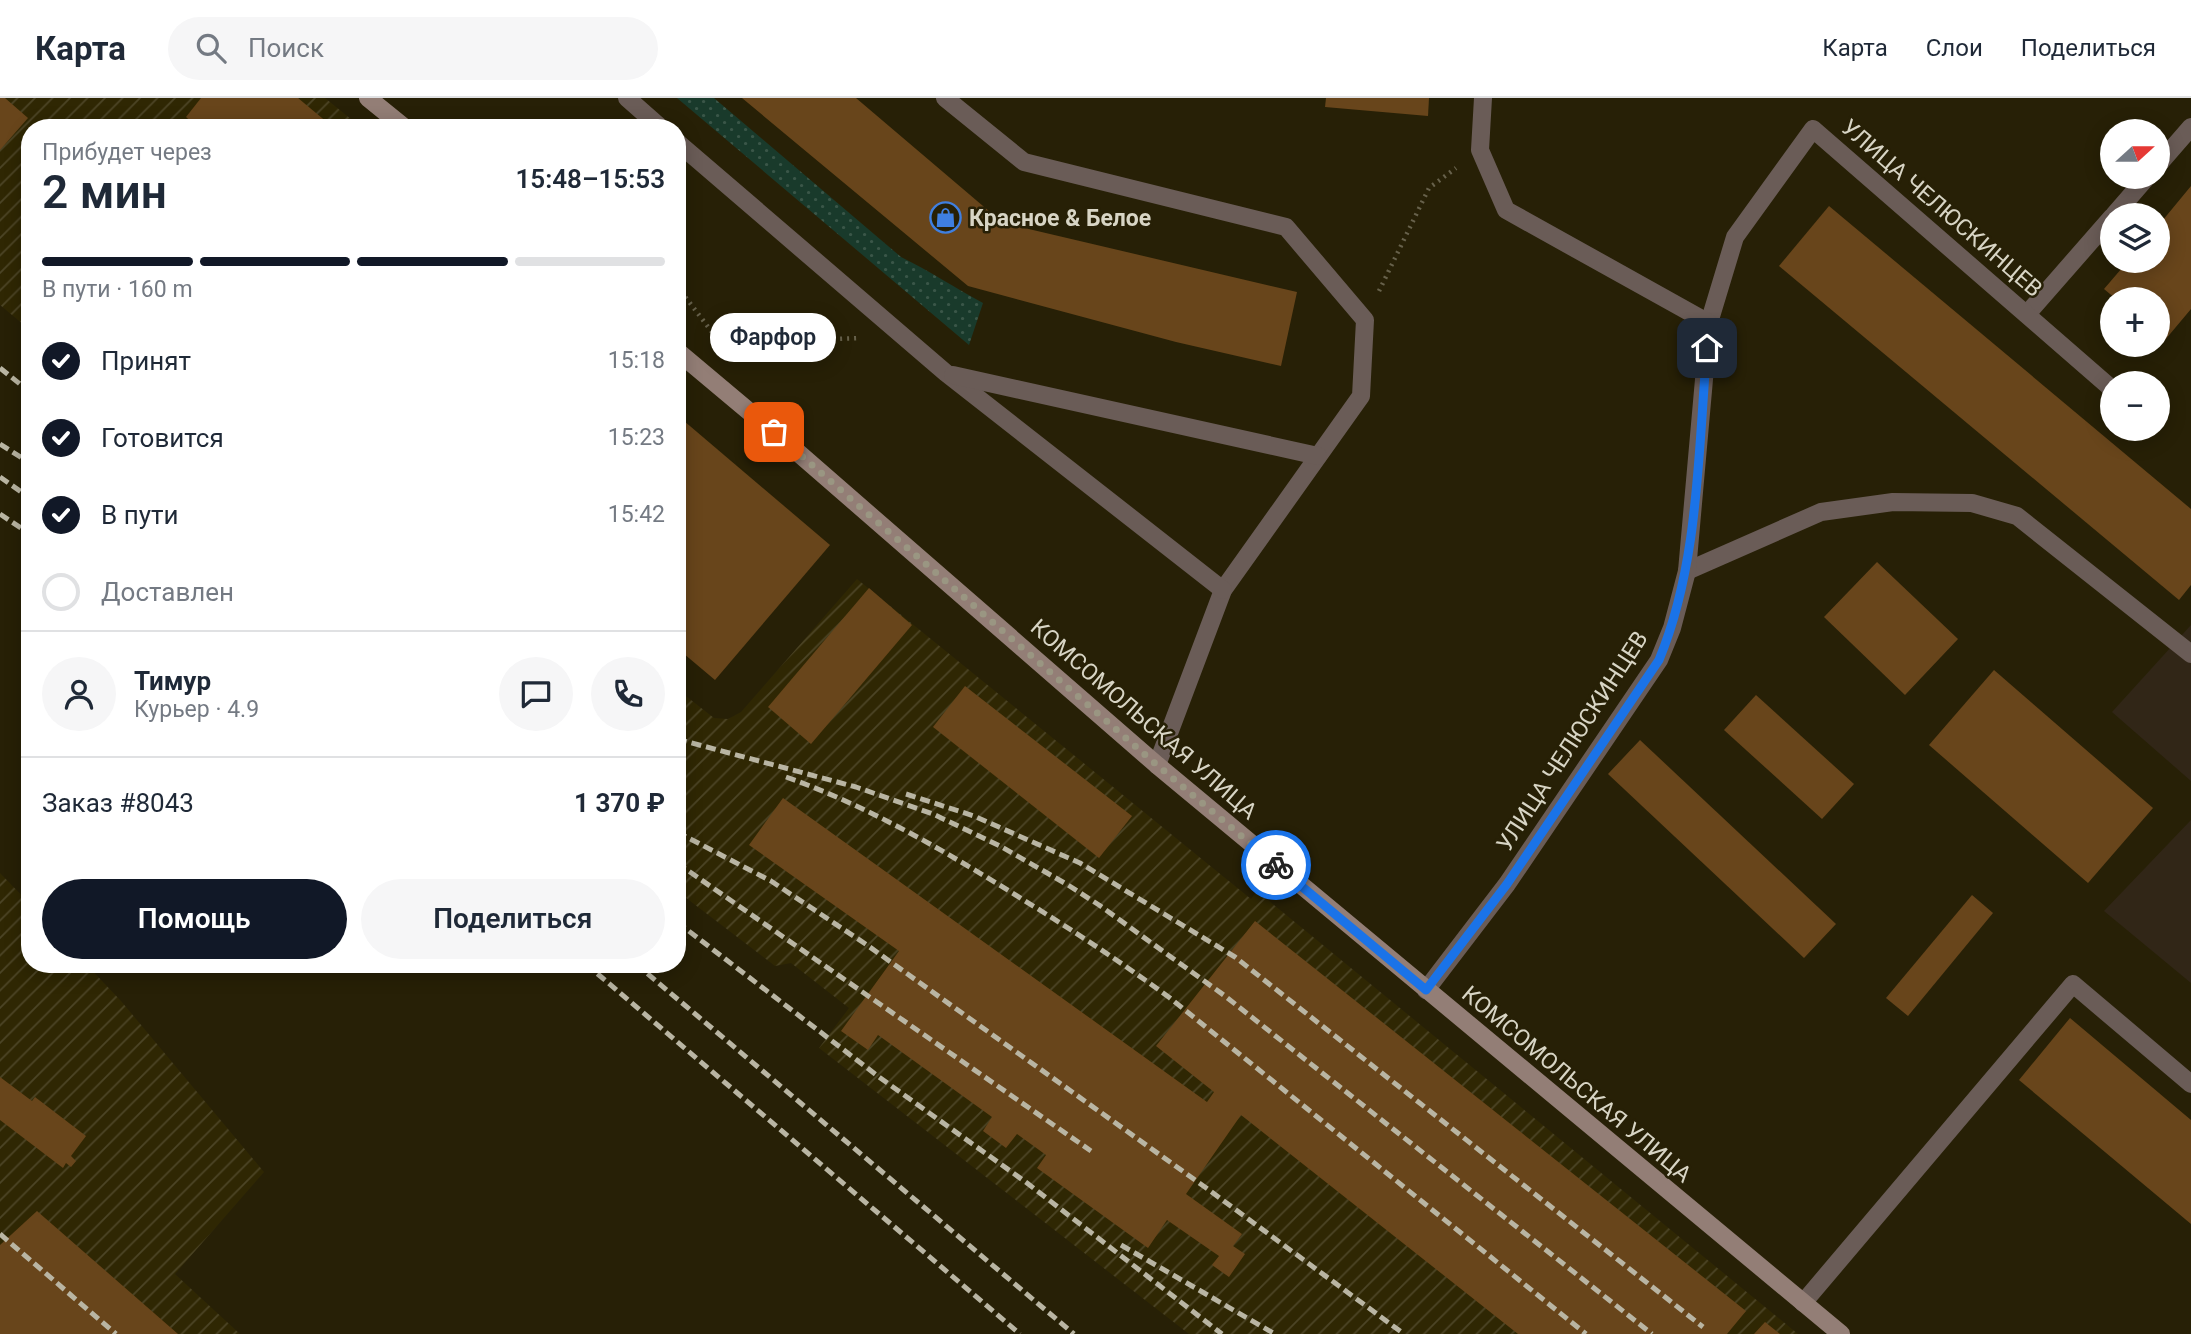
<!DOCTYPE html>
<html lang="ru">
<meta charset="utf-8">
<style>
body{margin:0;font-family:Roboto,sans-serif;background:#f6f6f7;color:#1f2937;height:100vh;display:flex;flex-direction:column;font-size:26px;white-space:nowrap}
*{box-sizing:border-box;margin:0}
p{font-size:23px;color:#747a83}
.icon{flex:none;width:38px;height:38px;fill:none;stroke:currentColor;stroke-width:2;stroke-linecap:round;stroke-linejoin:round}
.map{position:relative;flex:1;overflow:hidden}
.side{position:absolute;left:21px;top:21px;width:665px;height:854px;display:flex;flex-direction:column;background:#fff;border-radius:28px;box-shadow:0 4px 18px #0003}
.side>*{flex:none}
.needle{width:46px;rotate:69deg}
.fabs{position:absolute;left:2100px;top:21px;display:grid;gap:14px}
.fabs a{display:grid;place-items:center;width:70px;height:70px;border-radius:50%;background:#fff;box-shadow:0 4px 18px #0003;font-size:35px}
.pin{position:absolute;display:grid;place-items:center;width:60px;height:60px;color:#fff;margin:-30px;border-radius:14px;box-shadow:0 4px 10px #0006}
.courier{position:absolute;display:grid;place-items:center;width:70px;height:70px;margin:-35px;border:5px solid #1a73e8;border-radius:50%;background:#fff;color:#222;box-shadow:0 2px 9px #0007}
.bubble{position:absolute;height:49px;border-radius:24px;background:#fff;box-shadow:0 4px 18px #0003;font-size:23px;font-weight:600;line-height:49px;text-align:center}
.head em{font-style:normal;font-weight:600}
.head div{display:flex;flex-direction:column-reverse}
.head{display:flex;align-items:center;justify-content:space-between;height:119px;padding:0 21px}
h1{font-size:46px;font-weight:600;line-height:52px}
.bar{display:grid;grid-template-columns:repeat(4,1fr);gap:10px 7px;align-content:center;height:84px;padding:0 21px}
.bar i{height:9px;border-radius:5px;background:#e0e1e3}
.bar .active{background:#111827}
.bar p{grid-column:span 4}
.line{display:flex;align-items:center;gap:18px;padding:0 21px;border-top:2px solid #e0e1e3}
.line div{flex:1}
.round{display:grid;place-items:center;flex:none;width:74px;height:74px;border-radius:37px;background:#f6f6f7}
ol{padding:0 21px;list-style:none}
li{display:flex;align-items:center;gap:21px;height:77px}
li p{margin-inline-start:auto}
li .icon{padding:7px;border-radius:50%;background:#111827;color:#fff;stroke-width:4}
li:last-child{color:#747a83}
li i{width:38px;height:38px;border:4px solid #e0e1e3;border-radius:50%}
.action{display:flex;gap:14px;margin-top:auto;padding:14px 21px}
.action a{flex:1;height:80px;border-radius:42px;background:#111827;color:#fff;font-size:28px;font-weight:600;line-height:80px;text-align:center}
.action a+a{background:#f6f6f7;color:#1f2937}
header{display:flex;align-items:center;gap:42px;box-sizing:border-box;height:98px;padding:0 35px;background:#fff;border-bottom:2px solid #e0e1e3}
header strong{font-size:33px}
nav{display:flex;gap:38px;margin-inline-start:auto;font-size:24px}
.search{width:490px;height:63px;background:#f6f6f7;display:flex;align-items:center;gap:18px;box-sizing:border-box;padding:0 24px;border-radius:38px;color:#747a83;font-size:26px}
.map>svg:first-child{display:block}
.industrial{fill:url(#industrial-furrows)}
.education{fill:#312617}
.green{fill:url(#green-dots)}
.building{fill:#68451b}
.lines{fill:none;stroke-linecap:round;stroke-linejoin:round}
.path{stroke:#67614b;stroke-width:4.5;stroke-dasharray:2 5;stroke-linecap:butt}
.lane{stroke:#6a5c57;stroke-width:18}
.street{stroke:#6a5c57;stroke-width:18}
.secondary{stroke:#937e76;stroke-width:18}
.rail{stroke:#b9b5a3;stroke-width:5;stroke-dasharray:10 5;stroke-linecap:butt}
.done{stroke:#9a9682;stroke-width:7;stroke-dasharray:0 12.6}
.route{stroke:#1a73e8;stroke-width:9}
.labels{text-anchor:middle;stroke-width:5;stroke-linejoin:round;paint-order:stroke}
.street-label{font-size:23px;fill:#d8d5c5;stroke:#272006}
.poi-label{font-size:23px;font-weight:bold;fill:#d8d5c5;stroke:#272006;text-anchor:start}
</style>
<header>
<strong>Карта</strong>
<div class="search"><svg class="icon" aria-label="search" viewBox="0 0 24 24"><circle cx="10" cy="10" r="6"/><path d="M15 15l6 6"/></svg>Поиск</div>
<nav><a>Карта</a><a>Слои</a><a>Поделиться</a></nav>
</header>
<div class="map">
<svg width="2191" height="1236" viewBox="0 0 2191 1236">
<defs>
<pattern id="industrial-furrows" width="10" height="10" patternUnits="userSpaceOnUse" patternTransform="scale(1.75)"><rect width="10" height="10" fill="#2f2703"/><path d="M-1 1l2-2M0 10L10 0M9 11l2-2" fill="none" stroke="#4c4526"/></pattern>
<pattern id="green-dots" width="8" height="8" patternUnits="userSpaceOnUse" patternTransform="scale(1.75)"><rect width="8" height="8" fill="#193a2b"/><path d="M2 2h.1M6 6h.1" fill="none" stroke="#3a5648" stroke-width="1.8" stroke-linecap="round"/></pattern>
</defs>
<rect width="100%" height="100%" fill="#272006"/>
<g class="industrial">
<path d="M0,0H325L362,30H30V232L0,207Z"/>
<path d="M857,481L1251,801L1257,793L1798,1236H1189L819,950L849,910L791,865L775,868L677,793V591L714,620L728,621L741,614Z"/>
<path d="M0,775L30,806V866H86L121,903L264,1074L175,1176L240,1236H0Z"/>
</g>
<g class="education">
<path d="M2191,527V683L2112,614Z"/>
<path d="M2191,722V885L2104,813Z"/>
</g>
<path class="green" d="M677,0H714L901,159C930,173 955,190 983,205L969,247Z"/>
<g class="building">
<path d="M0,0H5L28,20L0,52Z"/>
<path d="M201,0H298L334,30H199L186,19Z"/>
<path d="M742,0H856L1003,125L1297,194L1281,268L1176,244L968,188Z"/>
<path d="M1326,0H1429L1428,18L1325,9Z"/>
<path d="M2191,88V211L2165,242L2158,236V201H2116L2104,191L2128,163H2158V128Z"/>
<path d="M1829,108L2191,411V487L2179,502L1779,168Z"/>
<path d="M677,317L830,447L715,582L677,550Z"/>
<path d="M1877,464L1958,541L1905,597L1824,519Z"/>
<path d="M869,490L912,527L811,646L768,609Z"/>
<path d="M1994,572L2153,710L2088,785L1929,647Z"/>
<path d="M965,588L1132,718L1099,760L933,629Z"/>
<path d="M1756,597L1854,686L1822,721L1724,632Z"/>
<path d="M1640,642L1836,826L1804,860L1608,676Z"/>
<path d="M783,700L1207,1004L1214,994L1156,948L1255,823L1746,1213L1727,1236H1518L1241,1017L1186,1096L1242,1136L1233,1148L1245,1156L1229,1179L1212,1167L1219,1158L1167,1122L1148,1150L1037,1070L1046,1057L1017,1036L1006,1050L983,1033L992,1019L878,937L868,952L841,933L899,853L749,747Z"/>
<path d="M1972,797L1993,815L1908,918L1886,900Z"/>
<path d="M2070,920L2191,1022V1126L2019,982Z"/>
<path d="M0,979L32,1003L35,999L86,1038L71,1058L76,1063L71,1069L66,1065L63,1070L0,1022Z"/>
<path d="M37,1113L178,1236H0V1147Z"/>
<path d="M1765,1224L1780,1236H1754Z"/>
</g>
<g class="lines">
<g class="path">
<path d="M677,108L684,85"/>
<path d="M677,188L715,238L739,245L860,240"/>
<path d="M1379,193L1429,90L1456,70"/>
</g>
<g class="lane">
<path d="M627,0L661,30"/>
<path d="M945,0L1024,64L1286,129L1365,222L1361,298L1223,492L1157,667"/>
<path d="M677,44L946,275L1223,492"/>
<path d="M2158,67L2191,29"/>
<path d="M2114,117L2147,79"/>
<path d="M2027,216L2112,119"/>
<path d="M1709,225L1735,139L1813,31L2112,291"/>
<path d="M953,277L1318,358"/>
<path d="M1687,473L1821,414L1893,404L1972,405L2017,418L2191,556"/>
<path d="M1803,1205L2073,886L2191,986"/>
</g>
<path class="street" d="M1426,892L1507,786L1659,562L1672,530L1687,473L1709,225L1506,112L1480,52L1483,0"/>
<g class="secondary">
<path d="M368,0L405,30"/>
<path d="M677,253L795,352L1157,667L1841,1236"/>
</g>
<g class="rail">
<path d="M0,270L30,294"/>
<path d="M0,346L30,365"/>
<path d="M0,379L30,400"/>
<path d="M0,416L30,436"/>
<path d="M677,641L856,689L933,716L1000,748L1068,787L1099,807L1225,898L1652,1236"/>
<path d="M786,679C879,712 963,764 1046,816C1089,843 1129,870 1170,900L1586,1236"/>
<path d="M906,696L974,718L1080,765L1235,859L1703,1229"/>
<path d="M677,734L771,783L867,847L1209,1092L1404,1236"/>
<path d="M677,765L1091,1053"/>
<path d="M677,824L879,979L1027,1085L1222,1236"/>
<path d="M586,866L1020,1236"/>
<path d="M636,866L1074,1236"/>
<path d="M0,1136L116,1236"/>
<path d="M1121,1147L1275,1236"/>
</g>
</g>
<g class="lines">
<path class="done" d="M774,334L1157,667L1276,767"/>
<path class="route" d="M1276,767L1426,892L1507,786L1659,562C1699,466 1698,354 1707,250"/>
</g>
<defs>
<symbol id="shop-ring" viewBox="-11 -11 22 22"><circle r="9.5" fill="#272006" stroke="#3f7fe0" stroke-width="1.5"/><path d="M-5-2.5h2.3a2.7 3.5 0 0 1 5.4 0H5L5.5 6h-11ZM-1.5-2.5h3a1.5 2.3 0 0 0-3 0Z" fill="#3f7fe0"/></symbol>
</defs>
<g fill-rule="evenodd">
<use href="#shop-ring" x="928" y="102" width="35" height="35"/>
</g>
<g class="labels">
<g class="street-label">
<text transform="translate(1942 110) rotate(41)" y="8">УЛИЦА ЧЕЛЮСКИНЦЕВ</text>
<text transform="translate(1144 621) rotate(41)" y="8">КОМСОМОЛЬСКАЯ УЛИЦА</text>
<text transform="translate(1572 643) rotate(-57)" y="8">УЛИЦА ЧЕЛЮСКИНЦЕВ</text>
<text transform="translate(1577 986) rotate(40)" y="8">КОМСОМОЛЬСКАЯ УЛИЦА</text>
</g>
<g class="poi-label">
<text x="969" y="128">Красное &amp; Белое</text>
</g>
</g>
</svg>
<div class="fabs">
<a><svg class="needle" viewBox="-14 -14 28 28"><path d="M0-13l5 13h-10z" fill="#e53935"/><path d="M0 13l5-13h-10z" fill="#747a83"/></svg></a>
<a><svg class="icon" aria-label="layers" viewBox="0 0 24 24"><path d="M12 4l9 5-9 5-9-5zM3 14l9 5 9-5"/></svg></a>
<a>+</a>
<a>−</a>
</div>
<div class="pin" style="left:774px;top:334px;background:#ea580c"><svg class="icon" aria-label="bag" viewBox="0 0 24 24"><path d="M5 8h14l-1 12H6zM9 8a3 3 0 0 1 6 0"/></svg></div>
<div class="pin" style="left:1707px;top:250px;background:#1f2937"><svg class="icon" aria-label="home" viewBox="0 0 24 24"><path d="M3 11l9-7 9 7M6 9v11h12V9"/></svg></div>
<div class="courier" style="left:1276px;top:767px"><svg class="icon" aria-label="bike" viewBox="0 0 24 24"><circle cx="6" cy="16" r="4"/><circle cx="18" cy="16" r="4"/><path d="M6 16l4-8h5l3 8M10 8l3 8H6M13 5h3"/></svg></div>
<div class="bubble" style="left:710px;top:215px;width:126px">Фарфор</div>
<section class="side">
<div class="head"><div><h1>2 мин</h1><p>Прибудет через</p></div><em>15:48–15:53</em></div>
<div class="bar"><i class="active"></i><i class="active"></i><i class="active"></i><i></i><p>В пути · 160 m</p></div>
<ol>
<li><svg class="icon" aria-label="check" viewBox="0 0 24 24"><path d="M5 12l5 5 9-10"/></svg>Принят<p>15:18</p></li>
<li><svg class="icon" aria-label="check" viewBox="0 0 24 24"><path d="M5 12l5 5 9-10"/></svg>Готовится<p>15:23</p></li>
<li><svg class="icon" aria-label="check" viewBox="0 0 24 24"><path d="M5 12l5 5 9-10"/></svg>В пути<p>15:42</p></li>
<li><i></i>Доставлен</li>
</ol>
<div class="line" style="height:126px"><a class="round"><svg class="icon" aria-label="person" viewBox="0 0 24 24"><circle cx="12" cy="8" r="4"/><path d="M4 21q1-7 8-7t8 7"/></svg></a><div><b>Тимур</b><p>Курьер · 4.9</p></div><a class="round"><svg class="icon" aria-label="chat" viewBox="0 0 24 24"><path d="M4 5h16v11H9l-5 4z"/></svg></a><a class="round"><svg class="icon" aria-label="phone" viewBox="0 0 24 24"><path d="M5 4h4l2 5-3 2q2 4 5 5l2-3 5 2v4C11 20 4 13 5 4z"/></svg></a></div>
<div class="line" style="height:91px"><div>Заказ #8043</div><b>1 370 ₽</b></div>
<div class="action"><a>Помощь</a><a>Поделиться</a></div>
</section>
</div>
